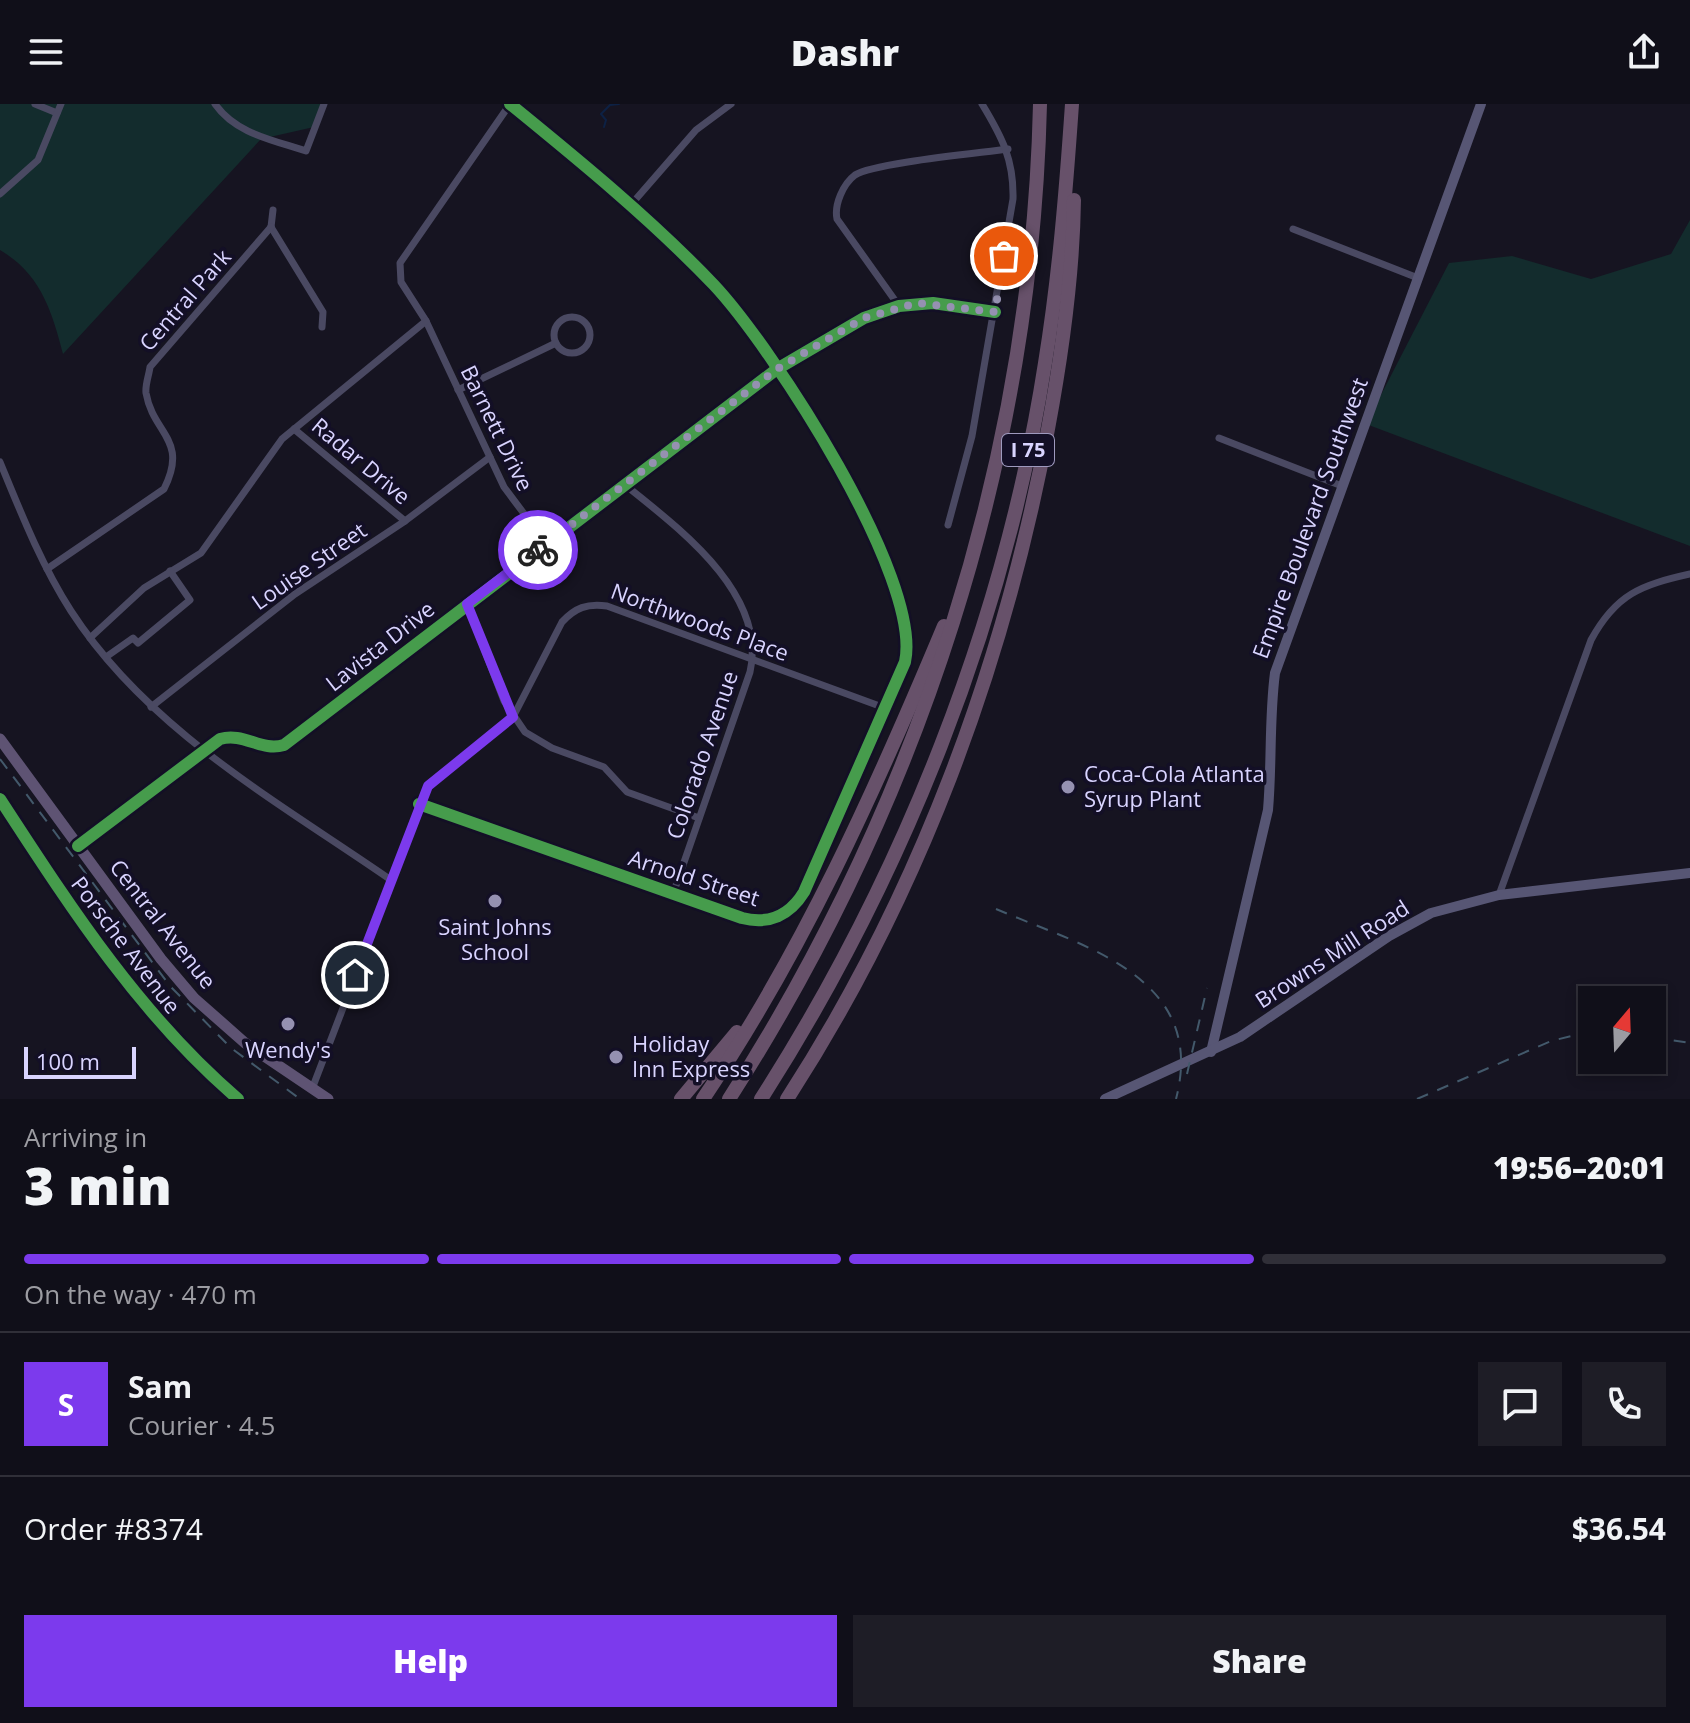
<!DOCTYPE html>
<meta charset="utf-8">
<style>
body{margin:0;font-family:"Open Sans",sans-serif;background:#1e1d26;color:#f1f3f6;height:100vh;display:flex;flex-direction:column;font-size:30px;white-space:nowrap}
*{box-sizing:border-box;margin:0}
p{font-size:26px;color:#9c9ca2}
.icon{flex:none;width:44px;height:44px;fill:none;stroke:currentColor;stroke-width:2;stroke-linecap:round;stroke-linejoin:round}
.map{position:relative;height:995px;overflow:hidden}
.sheet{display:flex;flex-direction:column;background:#100f19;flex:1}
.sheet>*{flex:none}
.needle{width:52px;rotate:19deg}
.fabs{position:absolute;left:1578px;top:882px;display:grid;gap:16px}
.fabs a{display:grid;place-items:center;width:88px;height:88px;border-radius:0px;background:#100f19;box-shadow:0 4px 12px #0003,0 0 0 2px #302f38;font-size:40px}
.scale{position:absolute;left:24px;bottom:20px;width:112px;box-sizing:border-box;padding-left:8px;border:4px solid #d9d4ff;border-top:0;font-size:22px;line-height:28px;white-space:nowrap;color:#d9d4ff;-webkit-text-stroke:6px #130f26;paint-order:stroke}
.pin{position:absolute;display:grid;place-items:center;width:68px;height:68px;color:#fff;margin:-34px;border:4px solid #fff;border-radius:50%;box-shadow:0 2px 8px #0007}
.courier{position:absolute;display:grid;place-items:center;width:80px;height:80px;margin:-40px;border:6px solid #7c3aed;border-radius:50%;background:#fff;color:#222;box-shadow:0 2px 10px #0007}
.headline em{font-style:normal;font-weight:800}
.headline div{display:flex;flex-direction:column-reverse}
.headline{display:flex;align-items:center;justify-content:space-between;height:136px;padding:0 24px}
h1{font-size:52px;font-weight:800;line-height:60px}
.bar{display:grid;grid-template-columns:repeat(4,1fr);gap:12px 8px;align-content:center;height:96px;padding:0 24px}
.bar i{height:10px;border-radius:6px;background:#302f38}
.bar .active{background:#7c3aed}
.bar p{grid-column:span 4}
.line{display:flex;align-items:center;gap:20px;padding:0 24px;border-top:2px solid #302f38}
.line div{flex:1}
.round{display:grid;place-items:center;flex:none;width:84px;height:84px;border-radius:0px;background:#1e1d26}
.cta{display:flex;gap:16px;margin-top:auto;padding:16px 24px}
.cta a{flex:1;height:92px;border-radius:0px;background:#7c3aed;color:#fff;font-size:32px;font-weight:800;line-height:92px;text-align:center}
.cta a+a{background:#1e1d26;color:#f1f3f6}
header{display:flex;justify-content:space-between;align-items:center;height:104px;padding:0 24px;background:#100f19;font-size:36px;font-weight:800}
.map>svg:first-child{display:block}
.green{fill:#132c2d}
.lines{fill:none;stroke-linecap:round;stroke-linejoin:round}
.stream{stroke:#0d2144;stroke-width:2}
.street{stroke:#4a4962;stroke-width:7}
.secondary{stroke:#575674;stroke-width:10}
.primary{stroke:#5e5373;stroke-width:11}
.highway{stroke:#67516a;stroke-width:14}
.rail{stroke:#43596b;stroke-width:2;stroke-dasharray:12 10;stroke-linecap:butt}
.cycleway-casing{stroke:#130f26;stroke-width:17}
.cycleway{stroke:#469c4c;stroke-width:12}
.done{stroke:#9591b1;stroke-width:8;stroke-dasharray:0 14.4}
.route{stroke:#7c3aed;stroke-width:10}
.poi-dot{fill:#9591b1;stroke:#130f26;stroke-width:3}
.labels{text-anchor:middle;stroke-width:7;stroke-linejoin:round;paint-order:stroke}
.shield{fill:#130f26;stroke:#9e99be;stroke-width:2}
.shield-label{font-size:20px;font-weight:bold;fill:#d9d4ff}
.street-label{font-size:22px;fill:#d9d4ff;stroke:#130f26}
.poi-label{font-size:22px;fill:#d9d4ff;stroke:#130f26;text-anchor:start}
</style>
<header><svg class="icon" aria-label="menu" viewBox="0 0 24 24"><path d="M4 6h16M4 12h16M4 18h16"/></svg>Dashr<svg class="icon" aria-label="share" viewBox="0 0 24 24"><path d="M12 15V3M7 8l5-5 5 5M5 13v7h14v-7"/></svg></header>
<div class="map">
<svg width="1690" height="995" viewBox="0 0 1690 995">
<rect width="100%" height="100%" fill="#161421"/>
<g class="green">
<path d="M0,0H322L314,23L261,35L63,250C52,208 41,170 0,146Z"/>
<path d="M1690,116V442L1366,320L1449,159L1512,152L1591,175L1671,150Z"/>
</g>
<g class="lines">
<path class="stream" d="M604,23L606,16L601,10L610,1L619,0"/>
<g class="street">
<path d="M35,0L57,9"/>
<path d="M215,0C236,30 273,36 306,47L324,0"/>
<path d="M510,0L400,159L401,178L426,217L504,383L546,439"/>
<path d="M0,90L38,56L61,0"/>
<path d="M629,103L696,26L731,0"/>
<path d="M271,123L323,208L322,223"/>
<path d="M271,123L273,106"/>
<path d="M1293,125L1418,174"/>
<path d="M899,202L837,115C834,101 843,80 855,71C873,59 980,49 1008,45"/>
<circle cx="572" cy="231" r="18"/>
<path d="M458,286L556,239"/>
<path d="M294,325L405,417"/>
<path d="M1219,334L1342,382"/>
<path d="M0,358C21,409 41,460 71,507C148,626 277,697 391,776"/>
<path d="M624,380C677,423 768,489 750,568L673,790"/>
<path d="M948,421L972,332L1013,95C1014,56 1002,33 982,0"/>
<path d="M47,465L164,385C189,335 153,330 146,289C145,281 149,271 150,263L271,123"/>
<path d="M467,500L504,597L525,628L552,644L604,663L627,688L699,714"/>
<path d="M90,534L144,484L201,449L282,335L426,217"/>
<path d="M106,553L133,534L138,539L190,496L170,467"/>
<path d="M151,603L295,490L405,417L490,353"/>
<path d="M419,700L742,814C769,821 790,811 804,788L905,558C923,475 773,244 714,181C652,116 580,57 510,0"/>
<path d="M78,742L220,635C244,628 261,648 284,641L777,265L864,214L899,202L933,199L995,208"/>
<path d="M1499,791L1591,536C1616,490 1641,481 1690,470"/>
<path d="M312,985L428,682L513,613L562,518C575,504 587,499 607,502L885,604"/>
</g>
<g class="secondary">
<path d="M0,695C71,804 139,910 238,995"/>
<path d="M1211,948L1268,706C1272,660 1269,615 1275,569L1481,0"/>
<path d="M1105,995L1240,933L1389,832L1431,809L1499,791L1690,769"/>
</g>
<path class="primary" d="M0,635L161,855L194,894L245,939L328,995"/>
<g class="highway">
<path d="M681,995L737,928"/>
<path d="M703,995C803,847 875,687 944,522"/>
<path d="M729,995C919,699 1032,353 1040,0"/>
<path d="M761,995C902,775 1005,518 1045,259C1059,173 1066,87 1072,0"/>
<path d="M787,995C918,793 1004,562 1048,325C1062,250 1073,173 1074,96"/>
</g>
<g class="rail">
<path d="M0,655L170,882L231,944L300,995"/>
<path d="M996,805C1082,842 1208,872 1176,995"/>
<path d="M1652,933L1690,939"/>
<path d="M1187,970L1207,884"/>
<path d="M1417,995L1551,937L1592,927"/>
</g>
<defs>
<g id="cycleway">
<path d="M0,695C71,804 139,910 238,995"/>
<path d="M419,700L742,814C769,821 790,811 804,788L905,558C923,475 773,244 714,181C652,116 580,57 510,0"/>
<path d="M78,742L220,635C244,628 261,648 284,641L777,265L864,214L899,202L933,199L995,208"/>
</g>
</defs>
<use href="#cycleway" class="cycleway-casing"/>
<use href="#cycleway" class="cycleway"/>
</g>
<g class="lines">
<path class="done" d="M538,446L777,265L864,214L917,199L995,208L1004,152"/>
<path class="route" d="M355,871L428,682L513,613L467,500L538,446"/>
</g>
<g class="poi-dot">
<circle cx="1068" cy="683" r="8"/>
<circle cx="495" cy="797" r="8"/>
<circle cx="288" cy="920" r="8"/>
<circle cx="616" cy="953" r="8"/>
</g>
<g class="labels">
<rect class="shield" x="1002" y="330" width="52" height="32" rx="6"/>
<g class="shield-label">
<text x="1028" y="353">I 75</text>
</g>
<g class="street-label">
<text transform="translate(185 196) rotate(-49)" y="8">Central Park</text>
<text transform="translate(497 324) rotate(64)" y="8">Barnett Drive</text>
<text transform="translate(361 357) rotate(40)" y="8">Radar Drive</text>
<text transform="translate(1310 414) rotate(-70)" y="8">Empire Boulevard Southwest</text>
<text transform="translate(309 462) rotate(-35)" y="8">Louise Street</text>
<text transform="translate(700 518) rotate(20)" y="8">Northwoods Place</text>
<text transform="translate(380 542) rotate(-38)" y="8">Lavista Drive</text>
<text transform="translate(702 651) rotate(-71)" y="8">Colorado Avenue</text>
<text transform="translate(694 774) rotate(18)" y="8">Arnold Street</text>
<text transform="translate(163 820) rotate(52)" y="8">Central Avenue</text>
<text transform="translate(126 841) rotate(53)" y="8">Porsche Avenue</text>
<text transform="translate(1332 850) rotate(-33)" y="8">Browns Mill Road</text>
</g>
<g class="poi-label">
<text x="1084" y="678">Coca-Cola Atlanta<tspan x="1084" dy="25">Syrup Plant</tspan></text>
<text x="495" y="831" text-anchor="middle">Saint Johns<tspan x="495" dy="25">School</tspan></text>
<text x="632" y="948">Holiday<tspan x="632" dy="25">Inn Express</tspan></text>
<text x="288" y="954" text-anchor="middle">Wendy's</text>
</g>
</g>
</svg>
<div class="fabs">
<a><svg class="needle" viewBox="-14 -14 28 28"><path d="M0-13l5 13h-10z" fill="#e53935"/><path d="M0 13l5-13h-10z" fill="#9c9ca2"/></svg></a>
</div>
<div class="scale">100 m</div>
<div class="pin" style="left:1004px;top:152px;background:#ea580c"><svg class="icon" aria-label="bag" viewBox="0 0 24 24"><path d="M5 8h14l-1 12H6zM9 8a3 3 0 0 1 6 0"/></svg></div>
<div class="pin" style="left:355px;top:871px;background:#1f2937"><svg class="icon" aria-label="home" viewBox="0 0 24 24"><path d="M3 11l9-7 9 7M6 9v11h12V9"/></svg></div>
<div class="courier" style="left:538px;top:446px"><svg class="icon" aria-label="bike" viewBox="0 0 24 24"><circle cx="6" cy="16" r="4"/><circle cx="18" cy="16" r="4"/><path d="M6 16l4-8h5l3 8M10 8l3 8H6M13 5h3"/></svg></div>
</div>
<section class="sheet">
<div class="headline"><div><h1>3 min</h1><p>Arriving in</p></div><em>19:56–20:01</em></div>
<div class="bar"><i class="active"></i><i class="active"></i><i class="active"></i><i></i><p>On the way · 470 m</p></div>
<div class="line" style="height:144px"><b class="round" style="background:#7c3aed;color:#fff">S</b><div><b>Sam</b><p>Courier · 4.5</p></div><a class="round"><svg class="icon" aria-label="chat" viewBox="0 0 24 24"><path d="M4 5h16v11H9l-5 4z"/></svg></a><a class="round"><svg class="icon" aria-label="phone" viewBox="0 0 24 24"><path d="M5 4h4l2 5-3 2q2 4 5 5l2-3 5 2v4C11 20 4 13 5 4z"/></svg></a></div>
<div class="line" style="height:104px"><div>Order #8374</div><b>$36.54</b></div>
<div class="cta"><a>Help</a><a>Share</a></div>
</section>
